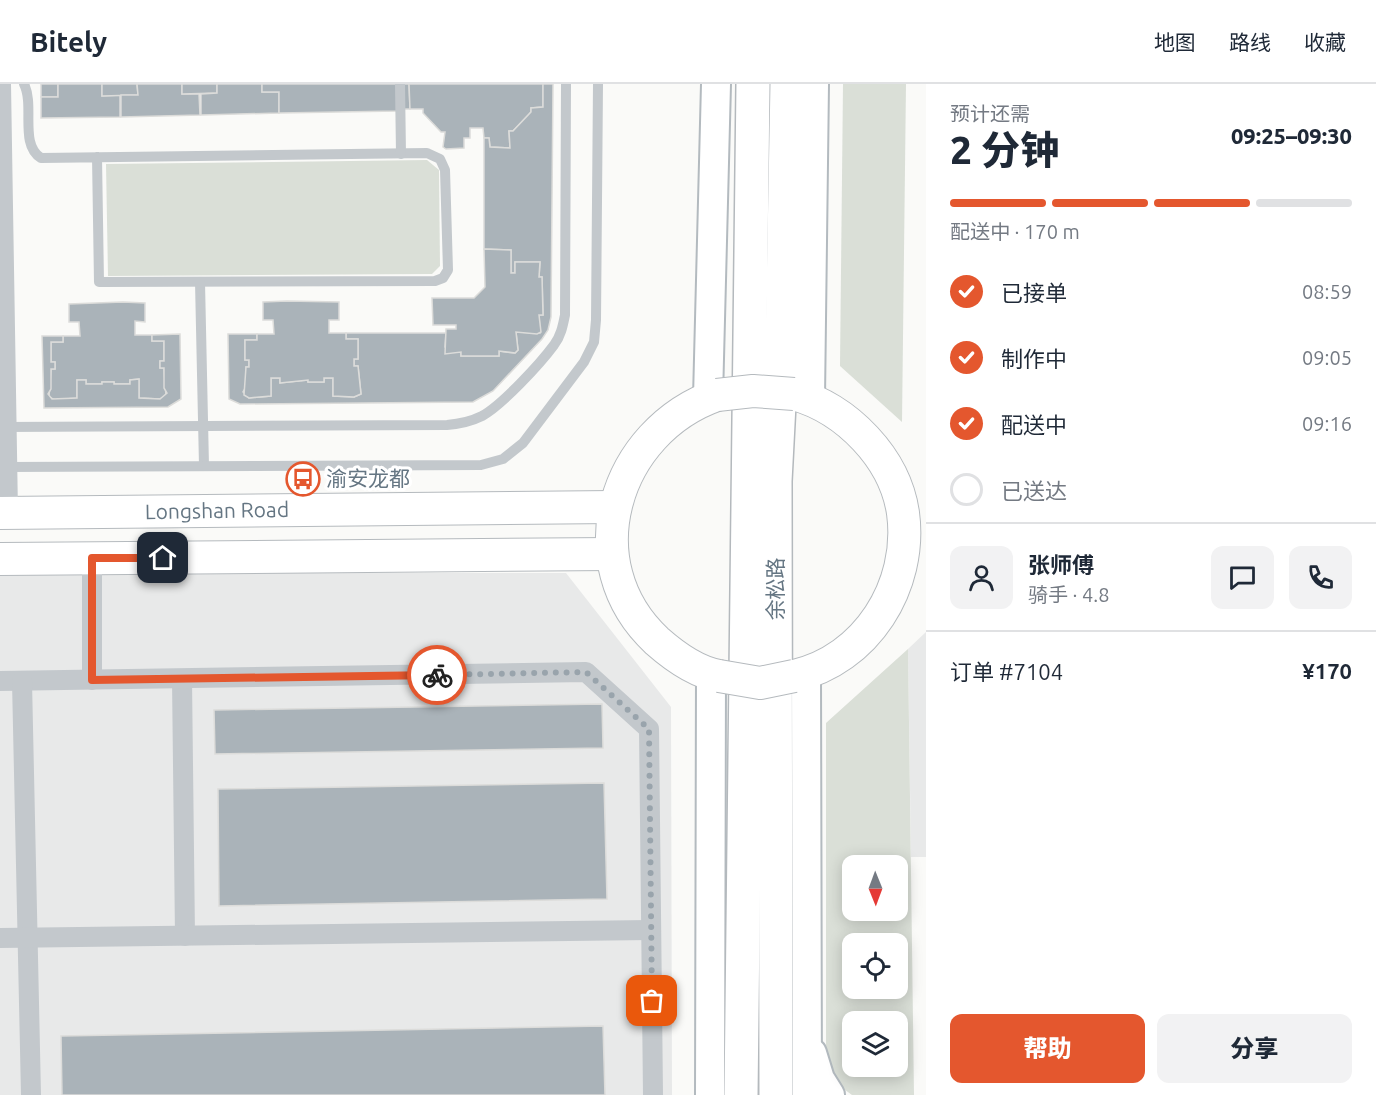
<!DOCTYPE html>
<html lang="zh">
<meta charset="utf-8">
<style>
body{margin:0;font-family:Ubuntu,"Noto Sans SC",sans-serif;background:#f2f2f3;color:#1f2937;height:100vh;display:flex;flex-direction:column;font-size:22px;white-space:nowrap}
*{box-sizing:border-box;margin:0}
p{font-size:20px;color:#747a83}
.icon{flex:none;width:33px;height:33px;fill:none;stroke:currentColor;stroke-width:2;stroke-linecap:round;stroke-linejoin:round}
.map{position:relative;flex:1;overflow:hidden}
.side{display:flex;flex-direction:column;background:#fff;width:450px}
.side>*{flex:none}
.needle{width:39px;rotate:179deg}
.controls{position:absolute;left:842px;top:771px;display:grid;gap:12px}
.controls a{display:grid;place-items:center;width:66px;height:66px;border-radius:12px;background:#fff;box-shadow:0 3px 15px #0003;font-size:30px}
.pin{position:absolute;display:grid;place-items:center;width:51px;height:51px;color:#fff;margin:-26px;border-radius:12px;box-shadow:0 3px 9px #0006}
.courier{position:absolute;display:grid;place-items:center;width:60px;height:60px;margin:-30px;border:4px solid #e4572e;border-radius:50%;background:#fff;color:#222;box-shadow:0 2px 8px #0007}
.summary em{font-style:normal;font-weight:800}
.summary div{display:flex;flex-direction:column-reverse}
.summary{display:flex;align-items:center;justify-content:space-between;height:102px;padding:0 24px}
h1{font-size:39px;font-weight:800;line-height:45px}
.bar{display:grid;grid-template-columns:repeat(4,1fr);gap:9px 6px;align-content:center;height:72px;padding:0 24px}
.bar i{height:8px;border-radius:4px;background:#e0e1e3}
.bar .selected{background:#e4572e}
.bar p{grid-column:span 4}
.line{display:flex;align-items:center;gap:15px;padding:0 24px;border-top:2px solid #e0e1e3}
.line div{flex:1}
.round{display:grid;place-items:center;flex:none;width:63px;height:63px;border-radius:12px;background:#f2f2f3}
ol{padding:0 24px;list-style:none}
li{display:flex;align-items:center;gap:18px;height:66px}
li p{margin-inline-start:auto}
li .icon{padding:6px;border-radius:50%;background:#e4572e;color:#fff;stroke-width:4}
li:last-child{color:#747a83}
li i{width:33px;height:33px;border:3px solid #e0e1e3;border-radius:50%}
.action{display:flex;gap:12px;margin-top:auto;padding:12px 24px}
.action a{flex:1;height:69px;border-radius:12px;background:#e4572e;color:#fff;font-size:24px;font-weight:800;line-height:69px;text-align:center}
.action a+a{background:#f2f2f3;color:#1f2937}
header{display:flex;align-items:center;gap:36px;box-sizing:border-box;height:84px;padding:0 30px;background:#fff;border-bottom:2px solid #e0e1e3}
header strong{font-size:28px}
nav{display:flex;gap:33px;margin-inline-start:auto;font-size:21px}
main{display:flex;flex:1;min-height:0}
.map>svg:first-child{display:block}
.built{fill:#e8e9e9}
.green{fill:#dadfd7;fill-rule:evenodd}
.building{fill:#aab3b9;stroke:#dcdcda;stroke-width:1.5}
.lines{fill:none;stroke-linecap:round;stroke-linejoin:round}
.secondary-casing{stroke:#b3babf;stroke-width:32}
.primary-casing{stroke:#b5babe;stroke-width:34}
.highway-casing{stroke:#b4b9bd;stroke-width:36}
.lane{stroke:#c3c8cc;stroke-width:10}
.street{stroke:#c3c8cc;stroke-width:20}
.secondary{stroke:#fff;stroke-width:28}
.primary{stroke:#fff;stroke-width:32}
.highway{stroke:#fff;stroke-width:33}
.primary-bridge-casing{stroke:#b5babe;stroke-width:34;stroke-linecap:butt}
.primary-bridge{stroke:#fff;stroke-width:32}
.done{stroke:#99a4ac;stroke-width:6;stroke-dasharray:0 10.8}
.route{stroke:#e4572e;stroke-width:8}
.labels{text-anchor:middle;stroke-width:6;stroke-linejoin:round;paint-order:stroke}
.poi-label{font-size:21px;fill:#657683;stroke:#fff;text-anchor:start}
.street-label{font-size:21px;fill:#657683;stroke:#fff}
</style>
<header>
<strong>Bitely</strong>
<nav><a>地图</a><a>路线</a><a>收藏</a></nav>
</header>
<main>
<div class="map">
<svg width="926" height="1011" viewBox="0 0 926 1011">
<rect width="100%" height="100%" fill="#fafaf8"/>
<g class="built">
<path d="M0,489H566L671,623L672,1011H0Z"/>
<path d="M926,548V773H911L908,565Z"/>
</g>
<g class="green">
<path d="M843,0H906L902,338L840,282Z"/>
<path d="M427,76L439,86L440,182L432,190L108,192L106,80Z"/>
<path d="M908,565L914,1011H852L826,992V639ZM852,782H897V826H852ZM852,860H897V904H852ZM852,938H897V982H852Z"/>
</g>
<g class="building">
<rect x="41" y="0" width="17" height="13"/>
<path d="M58,0H102V12L120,11V33L41,34V13H58Z"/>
<path d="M102,0H137L138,11L102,12Z"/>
<path d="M137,0H182V10H199L200,31L121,33V11H138Z"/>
<path d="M182,0H217V9L182,10Z"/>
<path d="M217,0H262V8H279V29L201,31V10L217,9Z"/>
<path d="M262,0H398V27L279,29V8H262Z"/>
<path d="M402,0H409L410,25H402Z"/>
<path d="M409,0H543V23L531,24V28L513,47H509L510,64L490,63L489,54H484L483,44H470V54H464V64L446,65L443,63L445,48H441L423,29V25H410Z"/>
<path d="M543,0H553L551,233L548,246L542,255L493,307L473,318L240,320L229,315L228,250H257V256H245V276H249V283H246V303L243,308L249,314L271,312V294H280V299L308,296V298H324V294H333V312L354,313L361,310L358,282H354V275H358V255H346V249H446L445,263L451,268H461V272H499V267L515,269L518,266L516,248L540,249L539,231H543L542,193H539L540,178H515V189H511V166L484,165V54H489L490,63L510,64L509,47H513L531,28V24L543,23Z"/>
<path d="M484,165L511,166V189H515V178H540L539,193H542L543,231H539L541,248L537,250L516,248L518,266L515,269L499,267V272H461V268L445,270L446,245H456V241H433L432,214H474L485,203Z"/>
<path d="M287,217L339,218V236H329V249H346V255H358V275H354V282H358L361,310L354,313L333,312V294H324V298H308V296L280,299V294H271V312L249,314L244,311L246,283H249V276H245V256H257V250H274L273,236H263V218Z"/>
<path d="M123,218L145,219V238L135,237V251H152V257H164V277H160V284H164L166,312L160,315L139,314V295L130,296V300H114V298H102V300H86V296H77V314L55,316L49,313L51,285H55V278H51V258H63V252H80L79,238H69V220Z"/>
<path d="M180,250L181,315L168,323L44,324L42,252H63V258H51V278H55V285H51V305L48,310L52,315L77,314V296H86V300H102V298H114V300H130V296L139,295V314L160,315L167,309L164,304V284H160V277H164V257H152V251Z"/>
<path d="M602,620L603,664L215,670L214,626Z"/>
<path d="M604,699L607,815L219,822L218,705Z"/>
<path d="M603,942L605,1011H62L61,952Z"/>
</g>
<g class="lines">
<defs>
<g id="secondary">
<path d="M708,314L716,0"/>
<path d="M810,314L814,0"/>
<path d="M806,590L807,1011"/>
<path d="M812,969L820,995L830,1011"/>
<path d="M710,1011L711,591"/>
</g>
<g id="primary">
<path d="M717,311C614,347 573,479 657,557C674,572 696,588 719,592"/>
<path d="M0,429L614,423"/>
<path d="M0,475L612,470"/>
<path d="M794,592C866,576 913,502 903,429C895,374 847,325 794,310"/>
</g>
<g id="highway">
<path d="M741,1011L753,0"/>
<path d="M776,1011L775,397L782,263L787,0"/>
</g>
</defs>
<use href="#secondary" class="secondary-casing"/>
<use href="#primary" class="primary-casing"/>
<use href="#highway" class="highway-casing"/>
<g class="lane">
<path d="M24,0C35,22 19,60 41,74L427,69L440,75L445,86L448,186L443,194L435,197L99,198L97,73"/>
<path d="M400,0L401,70"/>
<path d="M200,198L204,382"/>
<path d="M3,343L447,341C459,340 470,338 482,332C502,321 540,280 554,261C561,252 563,241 565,231L566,0"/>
<path d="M5,383L481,381L503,375L523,359L584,278L594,258L596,236L598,0"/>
</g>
<g class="street">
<path d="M1,0L8,429"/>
<path d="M92,474V596"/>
<path d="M182,595L185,852"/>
<path d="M0,597L586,588L649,645L653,1011"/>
<path d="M22,597L31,1011"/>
<path d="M0,854L651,846"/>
</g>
<use href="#secondary" class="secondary"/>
<use href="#primary" class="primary"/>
<use href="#highway" class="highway"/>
<defs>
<g id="primary-bridge">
<path d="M717,311L753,307L794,310"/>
<path d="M719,592L760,599L794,592"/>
</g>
</defs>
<use href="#primary-bridge" class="primary-bridge-casing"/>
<use href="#primary-bridge" class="primary-bridge"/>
</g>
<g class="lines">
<path class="done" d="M437,591L586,588L649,645L652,917"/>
<path class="route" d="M163,474H92V596L437,591"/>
</g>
<defs>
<symbol id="bus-ring" viewBox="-11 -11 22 22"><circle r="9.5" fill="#fff" stroke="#e4572e" stroke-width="1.5"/><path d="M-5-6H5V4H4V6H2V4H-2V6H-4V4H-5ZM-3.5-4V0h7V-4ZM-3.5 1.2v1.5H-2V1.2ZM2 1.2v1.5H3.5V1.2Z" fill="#e4572e"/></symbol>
</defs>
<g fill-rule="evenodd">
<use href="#bus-ring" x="284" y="376" width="38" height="38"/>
</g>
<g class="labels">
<g class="poi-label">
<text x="326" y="402">渝安龙都</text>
</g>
<g class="street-label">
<text transform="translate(217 427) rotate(-1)" y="7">Longshan Road</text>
<text transform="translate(776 505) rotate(-90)" y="7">余松路</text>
</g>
</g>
</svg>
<div class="controls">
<a><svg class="needle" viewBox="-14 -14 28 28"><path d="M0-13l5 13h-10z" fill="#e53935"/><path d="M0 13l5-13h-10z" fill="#747a83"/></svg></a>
<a><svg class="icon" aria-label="locate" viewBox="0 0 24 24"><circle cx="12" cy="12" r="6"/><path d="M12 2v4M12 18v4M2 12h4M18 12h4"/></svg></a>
<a><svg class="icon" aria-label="layers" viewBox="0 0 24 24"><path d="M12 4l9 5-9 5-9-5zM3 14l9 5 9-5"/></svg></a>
</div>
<div class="pin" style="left:652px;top:917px;background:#ea580c"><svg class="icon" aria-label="bag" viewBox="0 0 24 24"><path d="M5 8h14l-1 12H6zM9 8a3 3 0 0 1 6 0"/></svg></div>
<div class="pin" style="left:163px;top:474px;background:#1f2937"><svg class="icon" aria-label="home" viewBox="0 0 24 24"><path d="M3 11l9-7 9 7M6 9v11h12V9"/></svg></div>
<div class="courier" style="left:437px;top:591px"><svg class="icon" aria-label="bike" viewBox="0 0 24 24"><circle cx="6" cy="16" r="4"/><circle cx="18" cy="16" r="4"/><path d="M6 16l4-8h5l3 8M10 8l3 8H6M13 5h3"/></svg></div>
</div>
<section class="side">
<div class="summary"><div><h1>2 分钟</h1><p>预计还需</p></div><em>09:25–09:30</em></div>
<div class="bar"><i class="selected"></i><i class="selected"></i><i class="selected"></i><i></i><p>配送中 · 170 m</p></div>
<ol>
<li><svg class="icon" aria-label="check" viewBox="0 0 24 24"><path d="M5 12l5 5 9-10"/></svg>已接单<p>08:59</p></li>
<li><svg class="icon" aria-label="check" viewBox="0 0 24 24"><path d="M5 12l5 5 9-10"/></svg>制作中<p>09:05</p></li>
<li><svg class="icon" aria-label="check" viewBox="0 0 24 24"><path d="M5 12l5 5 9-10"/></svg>配送中<p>09:16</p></li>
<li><i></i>已送达</li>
</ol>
<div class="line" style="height:108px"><a class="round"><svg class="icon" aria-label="person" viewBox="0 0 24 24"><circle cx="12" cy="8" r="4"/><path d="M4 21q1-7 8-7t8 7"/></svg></a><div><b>张师傅</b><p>骑手 · 4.8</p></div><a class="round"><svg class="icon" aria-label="chat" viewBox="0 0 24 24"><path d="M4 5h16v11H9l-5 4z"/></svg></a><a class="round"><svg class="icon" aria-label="phone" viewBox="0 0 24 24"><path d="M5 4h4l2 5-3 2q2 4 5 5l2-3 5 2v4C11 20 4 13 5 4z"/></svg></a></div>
<div class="line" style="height:78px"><div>订单 #7104</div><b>¥170</b></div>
<div class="action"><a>帮助</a><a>分享</a></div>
</section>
</main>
